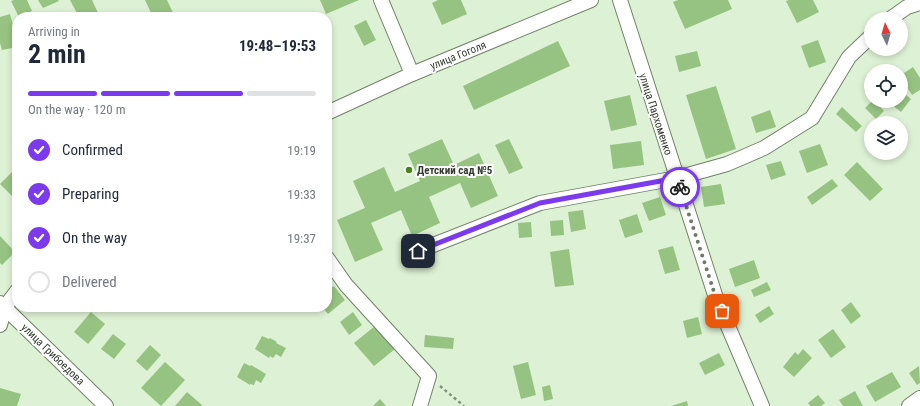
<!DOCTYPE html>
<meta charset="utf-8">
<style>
body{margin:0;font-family:"Roboto Condensed",sans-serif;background:#f2f2f3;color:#1f2937;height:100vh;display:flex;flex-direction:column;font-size:15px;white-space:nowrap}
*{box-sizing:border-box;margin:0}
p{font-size:13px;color:#747a83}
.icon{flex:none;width:22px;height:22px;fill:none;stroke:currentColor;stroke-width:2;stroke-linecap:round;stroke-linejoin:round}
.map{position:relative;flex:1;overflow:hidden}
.sheet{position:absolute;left:12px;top:12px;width:320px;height:300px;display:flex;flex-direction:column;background:#fff;border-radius:16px;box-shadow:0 2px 6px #0003}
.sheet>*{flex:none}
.needle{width:26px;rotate:355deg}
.controls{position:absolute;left:864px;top:12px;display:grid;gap:8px}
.controls a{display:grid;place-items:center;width:44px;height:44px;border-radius:50%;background:#fff;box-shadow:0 2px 6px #0003;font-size:20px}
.pin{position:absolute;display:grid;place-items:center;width:34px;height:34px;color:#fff;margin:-17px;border-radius:8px;box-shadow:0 2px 6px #0006}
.courier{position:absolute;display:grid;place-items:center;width:40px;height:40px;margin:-20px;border:3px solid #7c3aed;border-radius:50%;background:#fff;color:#222;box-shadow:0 1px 5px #0007}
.summary em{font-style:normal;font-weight:700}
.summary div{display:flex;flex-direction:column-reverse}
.summary{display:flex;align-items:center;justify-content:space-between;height:68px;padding:0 16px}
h1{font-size:26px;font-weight:700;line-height:30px}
.bar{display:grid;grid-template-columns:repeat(4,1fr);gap:6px 4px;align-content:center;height:48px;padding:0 16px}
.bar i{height:5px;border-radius:3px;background:#e0e1e3}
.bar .current{background:#7c3aed}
.bar p{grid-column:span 4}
ol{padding:0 16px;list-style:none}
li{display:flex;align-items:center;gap:12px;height:44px}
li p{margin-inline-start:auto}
li .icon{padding:4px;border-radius:50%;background:#7c3aed;color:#fff;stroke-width:4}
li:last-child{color:#747a83}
li i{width:22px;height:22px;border:2px solid #e0e1e3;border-radius:50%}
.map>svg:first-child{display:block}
.building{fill:#96c382}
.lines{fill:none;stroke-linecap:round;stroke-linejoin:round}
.street-casing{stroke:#718369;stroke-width:16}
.path{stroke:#83917d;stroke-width:2.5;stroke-dasharray:3 3;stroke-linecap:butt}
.street{stroke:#fff;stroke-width:14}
.done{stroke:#6e7b69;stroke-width:4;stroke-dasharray:0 7.2}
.route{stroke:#7c3aed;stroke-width:5}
.poi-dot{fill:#488422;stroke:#fff;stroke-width:1.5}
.labels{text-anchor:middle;stroke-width:4;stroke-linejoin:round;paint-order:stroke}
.street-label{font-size:11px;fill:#333b30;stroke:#fff}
.poi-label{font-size:11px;font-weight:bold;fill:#333b30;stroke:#fff;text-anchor:start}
</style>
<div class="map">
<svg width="920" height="406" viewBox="0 0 920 406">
<rect width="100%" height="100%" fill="#ddf1d4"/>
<g class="building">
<path d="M14,0H27L32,11L19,17L11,1Z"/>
<path d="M38,0H58L59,1L43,8Z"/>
<path d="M70,0H92L99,15L94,17H79Z"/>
<path d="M145,0H167L175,17H153Z"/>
<path d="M320,0H359L326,14Z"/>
<path d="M438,0H461L467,14L442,25L432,3Z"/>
<path d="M678,0H728L732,9L685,29L673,2Z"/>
<path d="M789,0H813L819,12L797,23L786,1Z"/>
<path d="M10,14L17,40V47L2,50L0,43V17Z"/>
<path d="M366,20L376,40L364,46L354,26Z"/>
<path d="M818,40L826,62L809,68L801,46Z"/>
<path d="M558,41L570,66L474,110L463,86Z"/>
<path d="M697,51L701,66L679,72L675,56Z"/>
<path d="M913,67L920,78V90L912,95L901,78V75Z"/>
<path d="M716,86L736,149L706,159L686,95Z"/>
<path d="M901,91L911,99L901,112L887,101H901Z"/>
<path d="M630,95L637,125L611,131L604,101Z"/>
<path d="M872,101H875L884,111L876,119L865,108Z"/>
<path d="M842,107L862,126L856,132L836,114Z"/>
<path d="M770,110L776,127L756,133L751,117Z"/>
<path d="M442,139L454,165L479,153L498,196L471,208L460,183L429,197L440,223L412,236L401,210L371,223L383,250L355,262L337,220L365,208L353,181L384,167L395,192L420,181L408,154Z"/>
<path d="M509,139L523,168L509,174L495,145Z"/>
<path d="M641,141L644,165L613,169L610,145Z"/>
<path d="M820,144L828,165L807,173L799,151Z"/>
<path d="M781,161L786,175L771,180L766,165Z"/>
<path d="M857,162L883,189L870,201L844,175Z"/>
<path d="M16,168L17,170V201L0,184Z"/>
<path d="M832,179L838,186L812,205L807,197Z"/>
<path d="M721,184L725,204L704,207L701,187Z"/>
<path d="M660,197L666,215L649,221L642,203Z"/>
<path d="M583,210L586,229L571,232L568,212Z"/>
<path d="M637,214L643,232L625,238L619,220Z"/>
<path d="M563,220L564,235L551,236L550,221Z"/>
<path d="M531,222L532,237L519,238L518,223Z"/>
<path d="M0,236L15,252L2,265L0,263Z"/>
<path d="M673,246L680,270L665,274L658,250Z"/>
<path d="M569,249L574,285L555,287L550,252Z"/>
<path d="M754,260L760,278L735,287L729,269Z"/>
<path d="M767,282L771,290L754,297L751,290Z"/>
<path d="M334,286L345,300L328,314L322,307H327V291Z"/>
<path d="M851,302L861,316L851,324L841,310Z"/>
<path d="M769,306L774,314L760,323L755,315Z"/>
<path d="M91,312L105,324L88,344L74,332Z"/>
<path d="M353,312L362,325L349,335L340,322Z"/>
<path d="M698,317L702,334L687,338L683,321Z"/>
<path d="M375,326L395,349L374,366L354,343Z"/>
<path d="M833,329L846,347L831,358L818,340Z"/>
<path d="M113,334L126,344L114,359L101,349Z"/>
<path d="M425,335L454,338L453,349L424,347Z"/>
<path d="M262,336L269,339L270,338L277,342L276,343L286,348L281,357L276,354L273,358L270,356L269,358L255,349Z"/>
<path d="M150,345L161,355L147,371L136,361Z"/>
<path d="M803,349L812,358L794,377L783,367L795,352L798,355Z"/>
<path d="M719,353L725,365L705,375L699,363Z"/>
<path d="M165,362L185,380L161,406L141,388Z"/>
<path d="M528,362L536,395L521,399L513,366Z"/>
<path d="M244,363L250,366L251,365L266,374L261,383L256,380L254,385L250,384V385L237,377Z"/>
<path d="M919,366L920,383L917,385L909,373Z"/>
<path d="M892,372L901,387L875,402L866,386Z"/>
<path d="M550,385L553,399L544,401L542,387Z"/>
<path d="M0,388L21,394L17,406H0Z"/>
<path d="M855,391L863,406H843L839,400Z"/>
<path d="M187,392L202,405L201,406H175Z"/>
<path d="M818,395L825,403L821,406H810L808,403Z"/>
<path d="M380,399L386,406H373Z"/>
<path d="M687,401L688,406H671Z"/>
</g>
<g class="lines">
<defs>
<g id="street">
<path d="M381,0L412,74"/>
<path d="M620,0L716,298L762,406"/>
<path d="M890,19L907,7L920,3"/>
<path d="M327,113L412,74L591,0"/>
<path d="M418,251L540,203L677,178L727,164L764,148L812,118L849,57L871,36"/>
<path d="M327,258L346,285L429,376L420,406"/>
<path d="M0,303L106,406"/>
<path d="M0,325L5,307L17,291"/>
<path d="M909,406L920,398"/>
</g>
</defs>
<use href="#street" class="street-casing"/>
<path class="path" d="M440,386L464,406"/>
<use href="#street" class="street"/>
</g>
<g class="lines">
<path class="done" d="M680,187L716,298L722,311"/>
<path class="route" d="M418,251L540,203L677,178L680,187"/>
</g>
<circle class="poi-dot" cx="409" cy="170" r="4"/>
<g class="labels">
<g class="street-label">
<text transform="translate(458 55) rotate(-22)" y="4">улица Гоголя</text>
<text transform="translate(656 114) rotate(72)" y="4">улица Пархоменко</text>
<text transform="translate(53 354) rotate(44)" y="4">улица Грибоедова</text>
</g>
<g class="poi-label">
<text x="417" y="174">Детский сад №5</text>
</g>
</g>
</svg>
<div class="controls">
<a><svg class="needle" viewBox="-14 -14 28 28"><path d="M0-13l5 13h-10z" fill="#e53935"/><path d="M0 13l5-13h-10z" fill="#747a83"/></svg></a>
<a><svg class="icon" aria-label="locate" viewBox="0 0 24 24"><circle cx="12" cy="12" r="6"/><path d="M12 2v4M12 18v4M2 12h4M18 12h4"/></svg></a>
<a><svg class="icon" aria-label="layers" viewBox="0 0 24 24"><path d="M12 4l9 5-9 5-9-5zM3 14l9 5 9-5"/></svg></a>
</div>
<div class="pin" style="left:722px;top:311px;background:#ea580c"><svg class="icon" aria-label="bag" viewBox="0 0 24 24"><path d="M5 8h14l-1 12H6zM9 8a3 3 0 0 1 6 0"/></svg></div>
<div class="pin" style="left:418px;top:251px;background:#1f2937"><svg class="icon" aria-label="home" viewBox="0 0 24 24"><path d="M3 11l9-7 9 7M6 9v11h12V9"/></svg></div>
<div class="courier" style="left:680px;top:187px"><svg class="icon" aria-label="bike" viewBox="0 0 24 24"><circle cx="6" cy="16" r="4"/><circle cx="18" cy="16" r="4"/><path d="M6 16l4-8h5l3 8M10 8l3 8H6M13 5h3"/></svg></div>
<section class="sheet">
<div class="summary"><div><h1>2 min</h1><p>Arriving in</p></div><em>19:48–19:53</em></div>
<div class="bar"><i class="current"></i><i class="current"></i><i class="current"></i><i></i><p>On the way · 120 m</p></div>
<ol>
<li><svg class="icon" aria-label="check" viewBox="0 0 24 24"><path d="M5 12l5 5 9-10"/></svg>Confirmed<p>19:19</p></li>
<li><svg class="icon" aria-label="check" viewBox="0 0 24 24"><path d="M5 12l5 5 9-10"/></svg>Preparing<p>19:33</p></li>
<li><svg class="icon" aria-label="check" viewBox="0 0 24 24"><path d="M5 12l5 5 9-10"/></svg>On the way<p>19:37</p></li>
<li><i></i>Delivered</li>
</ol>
</section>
</div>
